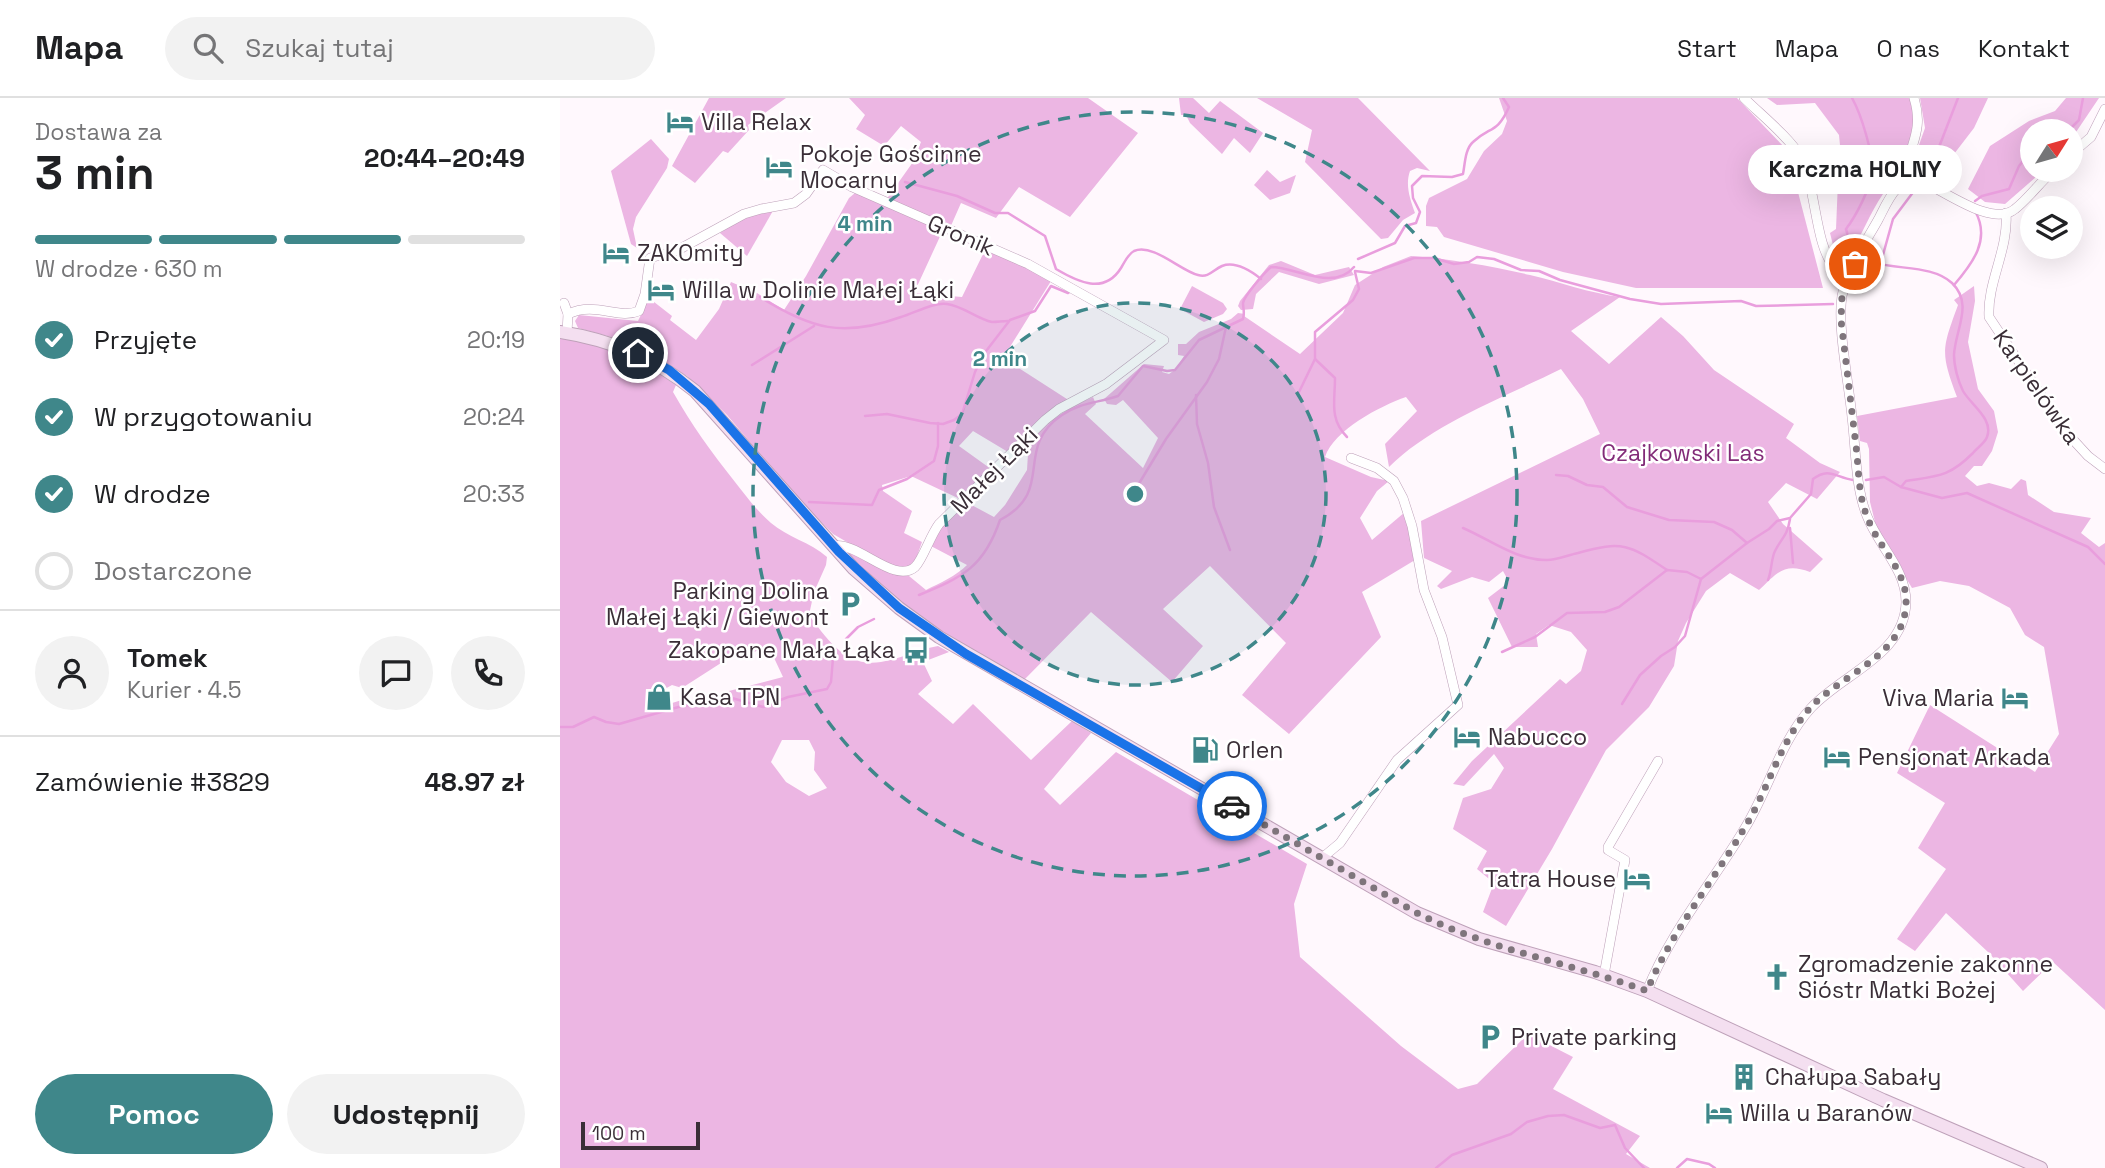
<!DOCTYPE html>
<html lang="pl">
<meta charset="utf-8">
<style>
body{margin:0;font-family:"Space Grotesk",sans-serif;background:#f2f2f2;color:#202124;height:100vh;display:flex;flex-direction:column;font-size:26px;white-space:nowrap}
*{box-sizing:border-box;margin:0}
p{font-size:23px;color:#757577}
.icon{flex:none;width:38px;height:38px;fill:none;stroke:currentColor;stroke-width:2;stroke-linecap:round;stroke-linejoin:round}
.map{position:relative;flex:1;overflow:hidden}
.sheet{display:flex;flex-direction:column;background:#fff;width:560px}
.sheet>*{flex:none}
.needle{width:46px;rotate:53deg}
.fabs{position:absolute;left:1460px;top:21px;display:grid;gap:14px}
.fabs a{display:grid;place-items:center;width:63px;height:63px;border-radius:50%;background:#fff;box-shadow:0 7px 28px #0002;font-size:35px}
.scale{position:absolute;left:21px;bottom:18px;width:119px;box-sizing:border-box;padding-left:7px;border:4px solid #3a2e37;border-top:0;font-size:19px;line-height:24px;white-space:nowrap;color:#3a2e37;-webkit-text-stroke:5px #fff;paint-order:stroke}
.pin{position:absolute;display:grid;place-items:center;width:60px;height:60px;color:#fff;margin:-30px;border:4px solid #fff;border-radius:50%;box-shadow:0 2px 7px #0007}
.courier{position:absolute;display:grid;place-items:center;width:70px;height:70px;margin:-35px;border:5px solid #1a73e8;border-radius:50%;background:#fff;color:#222;box-shadow:0 2px 9px #0007}
.bubble{position:absolute;height:49px;border-radius:24px;background:#fff;box-shadow:0 7px 28px #0002;font-size:23px;font-weight:800;line-height:49px;text-align:center}
.overview em{font-style:normal;font-weight:800}
.overview div{display:flex;flex-direction:column-reverse}
.overview{display:flex;align-items:center;justify-content:space-between;height:119px;padding:0 35px}
h1{font-size:46px;font-weight:800;line-height:52px}
.bar{display:grid;grid-template-columns:repeat(4,1fr);gap:10px 7px;align-content:center;height:84px;padding:0 35px}
.bar i{height:9px;border-radius:5px;background:#e0e0e0}
.bar .active{background:#3f878a}
.bar p{grid-column:span 4}
.line{display:flex;align-items:center;gap:18px;padding:0 35px;border-top:2px solid #e0e0e0}
.line div{flex:1}
.round{display:grid;place-items:center;flex:none;width:74px;height:74px;border-radius:37px;background:#f2f2f2}
ol{padding:0 35px;list-style:none}
li{display:flex;align-items:center;gap:21px;height:77px}
li p{margin-inline-start:auto}
li .icon{padding:7px;border-radius:50%;background:#3f878a;color:#fff;stroke-width:4}
li:last-child{color:#757577}
li i{width:38px;height:38px;border:4px solid #e0e0e0;border-radius:50%}
.primary-button{display:flex;gap:14px;margin-top:auto;padding:14px 35px}
.primary-button a{flex:1;height:80px;border-radius:42px;background:#3f878a;color:#fff;font-size:28px;font-weight:800;line-height:80px;text-align:center}
.primary-button a+a{background:#f2f2f2;color:#202124}
header{display:flex;align-items:center;gap:42px;box-sizing:border-box;height:98px;padding:0 35px;background:#fff;border-bottom:2px solid #e0e0e0}
header strong{font-size:33px}
nav{display:flex;gap:38px;margin-inline-start:auto;font-size:24px}
.search{width:490px;height:63px;background:#f2f2f2;display:flex;align-items:center;gap:18px;box-sizing:border-box;padding:0 24px;border-radius:38px;color:#757577;font-size:26px}
main{display:flex;flex:1;min-height:0}
.map>svg:first-child{display:block}
.green{fill:#ecb6e3;fill-rule:evenodd}
.lines{fill:none;stroke-linecap:round;stroke-linejoin:round}
.stream{stroke:#e99edd;stroke-width:2.5}
.street-casing{stroke:#bea1b9;stroke-width:10}
.secondary-casing{stroke:#bea1b9;stroke-width:14}
.street{stroke:#fff;stroke-width:9}
.secondary{stroke:#f4dff0;stroke-width:12}
.done{stroke:#7f757c;stroke-width:7;stroke-dasharray:0 12.6}
.route{stroke:#1a73e8;stroke-width:9}
.ring{fill:none;stroke:#3f878a;stroke-width:3.5;stroke-dasharray:12 9}
.labels{text-anchor:middle;stroke-width:5;stroke-linejoin:round;paint-order:stroke}
.poi-label{font-size:23px;fill:#3a2e37;stroke:#fff;text-anchor:start}
.street-label{font-size:23px;fill:#3a2e37;stroke:#fff}
.park-label{font-size:23px;fill:#822b78;stroke:#fff}
.centre{fill:#3f878a;stroke:#fff;stroke-width:3.5}
.ring-label{font-size:21px;text-anchor:middle;font-weight:bold;fill:#3f878a;stroke:#fff;stroke-width:5;stroke-linejoin:round;paint-order:stroke}
</style>
<header>
<strong>Mapa</strong>
<div class="search"><svg class="icon" aria-label="search" viewBox="0 0 24 24"><circle cx="10" cy="10" r="6"/><path d="M15 15l6 6"/></svg>Szukaj tutaj</div>
<nav><a>Start</a><a>Mapa</a><a>O nas</a><a>Kontakt</a></nav>
</header>
<main>
<section class="sheet">
<div class="overview"><div><h1>3 min</h1><p>Dostawa za</p></div><em>20:44–20:49</em></div>
<div class="bar"><i class="active"></i><i class="active"></i><i class="active"></i><i></i><p>W drodze · 630 m</p></div>
<ol>
<li><svg class="icon" aria-label="check" viewBox="0 0 24 24"><path d="M5 12l5 5 9-10"/></svg>Przyjęte<p>20:19</p></li>
<li><svg class="icon" aria-label="check" viewBox="0 0 24 24"><path d="M5 12l5 5 9-10"/></svg>W przygotowaniu<p>20:24</p></li>
<li><svg class="icon" aria-label="check" viewBox="0 0 24 24"><path d="M5 12l5 5 9-10"/></svg>W drodze<p>20:33</p></li>
<li><i></i>Dostarczone</li>
</ol>
<div class="line" style="height:126px"><a class="round"><svg class="icon" aria-label="person" viewBox="0 0 24 24"><circle cx="12" cy="8" r="4"/><path d="M4 21q1-7 8-7t8 7"/></svg></a><div><b>Tomek</b><p>Kurier · 4.5</p></div><a class="round"><svg class="icon" aria-label="chat" viewBox="0 0 24 24"><path d="M4 5h16v11H9l-5 4z"/></svg></a><a class="round"><svg class="icon" aria-label="phone" viewBox="0 0 24 24"><path d="M5 4h4l2 5-3 2q2 4 5 5l2-3 5 2v4C11 20 4 13 5 4z"/></svg></a></div>
<div class="line" style="height:91px"><div>Zamówienie #3829</div><b>48.97 zł</b></div>
<div class="primary-button"><a>Pomoc</a><a>Udostępnij</a></div>
</section>
<div class="map">
<svg width="1545" height="1070" viewBox="0 0 1545 1070">
<rect width="100%" height="100%" fill="#fff8fd"/>
<g class="green">
<path d="M149,0H226L188,27L189,32L168,55L163,53L135,85L112,68Z"/>
<path d="M289,0H528L578,35L510,119L459,89L436,120L401,105L390,130L326,102L353,64L361,44L341,28L324,48L296,31L305,17Z"/>
<path d="M619,0H633L649,15L660,3L703,35L690,55L674,40L662,56L630,25L626,17H621Z"/>
<path d="M697,0H798L870,73L857,70L850,73C845,87 850,101 855,115L843,122L828,140L821,141L745,64L752,32Z"/>
<path d="M939,0H1177L1227,52L1263,190H1076L1003,174L884,139L877,129L866,128V108L869,100L907,81L924,53L942,36L947,23Z"/>
<path d="M1207,0H1350C1360,39 1344,65 1323,96C1310,115 1301,138 1290,158L1274,151L1270,135L1276,131L1278,83L1283,78L1279,37L1255,5L1217,7Z"/>
<path d="M1360,0H1428L1414,30L1394,56L1400,67L1395,89L1355,67L1354,61L1365,30Z"/>
<path d="M1506,0H1539L1510,43V33H1472V72H1484L1445,106L1425,104L1408,91L1430,48L1469,23L1495,13Z"/>
<path d="M91,41L109,61L107,70L76,119L73,131L77,150L71,146L51,73Z"/>
<path d="M707,72L720,84L736,77L730,95L710,102L694,87Z"/>
<path d="M295,95L383,132L354,195L402,199L426,150L467,169L491,183L443,260L510,303L448,354L413,333L399,348L431,371L402,402L351,378L322,387L323,393L352,413L344,435L362,444L356,461L349,468L339,471L320,463L273,436L237,400L167,317L127,278L87,253L55,240L18,230L15,223L19,217L78,223L89,200L112,218L110,222L136,242L159,211L171,184L197,195L224,212L246,178L289,100Z"/>
<path d="M214,111L187,158L160,135L181,121Z"/>
<path d="M851,158C891,161 931,168 970,177C1000,184 1029,195 1060,199L1011,233L1049,266L1101,219L1123,238L1154,272L1234,326L1226,340L1260,365L1280,374L1257,401L1226,385L1208,404L1223,426L1263,461L1250,474C1224,464 1217,475 1199,492L1170,475L1146,493L1126,525L1118,543L1114,568L1089,609L1046,652L992,751L946,828L923,814L934,785L917,771L927,753L893,731L903,700L931,691L944,670L934,656L904,688L893,686L912,663L1000,581L1006,586L1021,573L1027,552L1011,534L989,527L976,536L978,549H952L928,500L949,484L943,473L929,484L912,479L881,491L877,488L892,473L864,460L861,423L1040,336L1023,301L1001,271C947,298 870,327 829,369L825,346L857,313L846,299C820,308 774,332 765,359L811,379L829,383L817,393L800,420L812,442L845,414L855,462L802,494L821,539L729,636L682,597L726,545L650,468L603,511L643,548L612,584L531,514L464,582L363,522L302,471L284,453L289,452L328,474L349,478L366,492C380,485 396,478 407,467L369,447L372,439L406,404L434,419L445,407L467,372L469,339C490,323 509,309 533,299L536,306L525,316L583,370L598,340L563,302L556,307L547,306L544,301L584,266L604,268L602,274L609,276L616,271L624,258L618,257V246H626L639,234L671,221L678,215L685,216L684,218L740,256L783,215L795,187L823,169Z"/>
<path d="M721,163L755,177L789,169L794,177L759,186L719,174L696,196L693,211L681,212L678,208L680,203L709,167Z"/>
<path d="M632,188L663,205L667,211L663,216L644,224L620,211Z"/>
<path d="M1414,188L1415,203L1408,244L1418,291L1434,313L1438,334L1432,353L1422,368H1414L1405,378L1417,388L1429,385L1451,391L1461,381L1466,383L1468,397L1494,414L1531,420L1521,435L1539,449L1545,445V912L1493,864L1463,893L1428,854L1386,815L1355,853L1337,841L1386,771L1358,750L1385,705L1337,675L1370,607L1475,674L1499,636L1484,549L1465,537L1450,510L1409,488L1380,483L1352,490L1317,432L1310,404L1309,351L1307,345L1300,343L1297,318L1397,299C1380,254 1382,251 1398,207L1394,202Z"/>
<path d="M0,240L47,249L78,262L116,287L113,294C131,326 152,355 175,384C186,398 197,413 211,425C227,439 250,444 267,459L266,467L254,494L249,517C267,541 286,570 321,564C340,561 359,551 378,548L389,554L363,564L372,583L358,596L393,626L413,606L471,662L512,623L531,635L484,691L500,707L556,654L747,766L734,806L740,859L841,948L898,991L917,986L968,936L1013,959L993,991L1080,1038L1066,1056L1090,1070H0ZM208,547L223,579L165,594L132,610L125,601L96,610L93,605L101,602L103,592L112,587L122,590L175,556L179,562ZM222,642H249L255,654L254,672L267,690L249,698L226,684L211,664Z"/>
</g>
<g class="lines">
<g class="stream">
<path d="M1292,0C1301,16 1314,57 1312,75C1310,91 1296,118 1286,131C1288,137 1289,147 1293,151C1314,178 1366,161 1392,185C1414,206 1395,232 1394,257C1394,268 1398,283 1403,293C1411,307 1434,321 1427,339C1425,345 1417,350 1413,355C1389,379 1378,378 1346,383L1341,389L1382,400L1407,395L1528,449L1545,466"/>
<path d="M1508,33L1519,22L1523,0"/>
<path d="M1311,63L1343,54L1368,61"/>
<path d="M1363,77L1368,61L1379,49L1398,0"/>
<path d="M345,84L397,98L435,115H448L485,138L496,171C518,184 544,197 561,170C564,165 568,156 574,153C593,145 621,173 638,177C649,180 653,172 662,168C675,163 691,173 701,181"/>
<path d="M1415,103L1422,98L1449,91L1459,68L1472,52"/>
<path d="M798,161L835,145L845,128L856,125L860,114L853,100L852,88L862,78L892,79L903,76C905,66 905,51 913,44C930,28 937,36 949,9L943,0"/>
<path d="M1321,164L1333,121L1357,89"/>
<path d="M795,173L811,175L854,160H874L894,166L909,164L917,159L934,161L961,172L979,173L1000,182L1070,201L1101,206L1181,203L1196,208L1273,206"/>
<path d="M1394,187C1413,165 1431,141 1415,113"/>
<path d="M1298,193L1311,173L1314,164"/>
<path d="M200,199C251,231 283,240 341,219C355,215 373,204 387,206C403,208 417,221 432,224C437,224 443,223 448,223"/>
<path d="M755,261L775,280C775,303 769,321 787,339"/>
<path d="M192,267L254,228"/>
<path d="M739,294L755,261V234L793,202L799,191L795,174"/>
<path d="M636,297L637,326L648,365L654,409L670,452"/>
<path d="M305,318L327,316L370,325L383,326L394,322L402,316L415,274L423,257L450,222L475,213L491,188L508,195L511,193"/>
<path d="M996,377L1008,378L1027,387L1043,389L1067,409L1109,422L1154,424L1172,432L1187,445"/>
<path d="M1306,382L1324,379L1341,389"/>
<path d="M569,402L606,341L647,284L659,261L666,229"/>
<path d="M249,404L312,407L319,392L347,381L374,363L378,348V325"/>
<path d="M903,430C931,442 955,462 987,462C997,462 1008,457 1018,455C1063,442 1070,447 1107,472"/>
<path d="M1230,430L1233,465"/>
<path d="M1208,482C1212,472 1211,461 1215,453C1222,439 1227,439 1230,421"/>
<path d="M359,497C403,479 424,469 440,422C497,392 452,351 502,317C521,304 538,305 558,298L583,268L607,273L615,272L639,242L683,221C685,214 683,211 683,205C684,198 705,174 711,169C736,169 773,194 794,169"/>
<path d="M286,541L298,529L314,521"/>
<path d="M942,554L975,539L1007,515L1045,514L1059,509L1107,472L1127,474L1141,481L1187,445L1209,431L1217,423L1230,420L1251,396L1253,381C1269,369 1275,379 1293,382"/>
<path d="M1062,606L1080,577L1101,558L1115,549L1125,538L1141,481"/>
<path d="M0,629H13L34,619L46,624L59,626L122,608L172,600L203,609L228,599L267,591L271,584L273,560"/>
<path d="M876,1070L892,1057L951,1036L967,1024L988,1018L1004,1017L1040,1030L1055,1027L1065,1050L1084,1070"/>
<path d="M1117,1070L1127,1061L1149,1066L1155,1070"/>
</g>
<defs>
<g id="street">
<path d="M1184,0C1199,15 1230,40 1240,58C1257,89 1254,147 1275,170C1279,174 1284,177 1289,179"/>
<path d="M1510,57L1531,39L1545,11"/>
<path d="M1348,83C1343,51 1366,39 1354,0"/>
<path d="M1446,115C1449,151 1427,184 1429,219L1505,333L1528,358L1545,371"/>
<path d="M4,205L8,216L7,235"/>
<path d="M8,216C36,203 58,222 79,213L85,196L90,160L118,152L184,116L201,111L234,105L246,96L263,72L292,89L468,166L604,242L546,286L499,311L485,322L379,426C370,438 363,461 355,469C334,487 298,443 273,448"/>
<path d="M762,760L780,745L837,662L898,607L882,539L864,492L852,428L843,400L834,383L817,370L791,360"/>
<path d="M1044,877L1065,762L1048,752V749L1098,663"/>
<path d="M1087,893C1110,834 1153,784 1185,730C1209,691 1220,644 1251,610C1282,576 1345,557 1346,504C1346,471 1318,447 1307,418C1295,388 1296,351 1292,319C1289,286 1277,229 1282,198C1287,172 1305,145 1318,122C1327,105 1337,77 1361,83C1384,92 1432,130 1455,111C1469,100 1480,84 1494,72"/>
</g>
<path id="secondary" d="M0,234C52,242 94,260 135,293L294,471L339,510L379,539L857,815L919,841L1035,874L1087,893L1323,1002L1481,1070"/>
</defs>
<use href="#street" class="street-casing"/>
<use href="#secondary" class="secondary-casing"/>
<use href="#street" class="street"/>
<use href="#secondary" class="secondary"/>
</g>
<g class="lines">
<path class="done" d="M672,708L857,815C929,852 1011,865 1087,893C1111,834 1153,784 1185,729C1209,690 1220,643 1251,609C1282,576 1343,558 1346,507C1348,473 1319,451 1308,421C1298,398 1299,372 1296,348C1291,306 1286,264 1281,222L1282,198L1295,166"/>
<path class="route" d="M78,255L109,272L149,306L279,454L339,510L406,556L672,708"/>
</g>
<circle cx="575" cy="396" r="191" fill="#3f878a" fill-opacity=".12"/>
<g class="ring">
<circle cx="575" cy="396" r="191"/>
<circle cx="575" cy="396" r="382"/>
</g>
<defs>
<symbol id="hotel-bare" viewBox="-9 -9 18 18"><path d="M-6-4.5h1.5V1H6V5H4.5V3h-9V5H-6ZM-4 0a1.8 1.8 0 1 1 3.6 0ZM.5 0V-2.5h3Q6-2.5 6 0Z" fill="#3f878a" stroke="#fff" stroke-width="2.5" paint-order="stroke"/></symbol>
<symbol id="parking-bare" viewBox="-9 -9 18 18"><path d="M-3.5-5.5H1a3.5 3.5 0 0 1 0 7H-1V5.5H-3.5ZM-1-3.4V-.6H.8a1.4 1.4 0 0 0 0-2.8Z" fill="#3f878a" stroke="#fff" stroke-width="2.5" paint-order="stroke"/></symbol>
<symbol id="bus-bare" viewBox="-9 -9 18 18"><path d="M-5-6H5V4H4V6H2V4H-2V6H-4V4H-5ZM-3.5-4V0h7V-4ZM-3.5 1.2v1.5H-2V1.2ZM2 1.2v1.5H3.5V1.2Z" fill="#3f878a" stroke="#fff" stroke-width="2.5" paint-order="stroke"/></symbol>
<symbol id="shop-bare" viewBox="-9 -9 18 18"><path d="M-5-2.5h2.3a2.7 3.5 0 0 1 5.4 0H5L5.5 6h-11ZM-1.5-2.5h3a1.5 2.3 0 0 0-3 0Z" fill="#3f878a" stroke="#fff" stroke-width="2.5" paint-order="stroke"/></symbol>
<symbol id="fuel-bare" viewBox="-9 -9 18 18"><path d="M-5.5-6h7V0h2V4h1.3V-2.5L3-4.5l.8-.8L6-3V5H2.5V1h-1V6h-7ZM-4.2-4.7v3.2H.2V-4.7Z" fill="#3f878a" stroke="#fff" stroke-width="2.5" paint-order="stroke"/></symbol>
<symbol id="church-bare" viewBox="-9 -9 18 18"><path d="M-1.2-6h2.4v3.5h3.3v2.4h-3.3V6h-2.4V-.1h-3.3v-2.4h3.3Z" fill="#3f878a" stroke="#fff" stroke-width="2.5" paint-order="stroke"/></symbol>
<symbol id="building-bare" viewBox="-9 -9 18 18"><path d="M-4-6H4V6H1V3H-1V6H-4ZM-2.5-4.3h1.7v1.8h-1.7ZM.8-4.3h1.7v1.8H.8ZM-2.5-1h1.7V.8h-1.7ZM.8-1h1.7V.8H.8Z" fill="#3f878a" stroke="#fff" stroke-width="2.5" paint-order="stroke"/></symbol>
</defs>
<g fill-rule="evenodd">
<use href="#hotel-bare" x="101" y="5" width="38" height="38"/>
<use href="#hotel-bare" x="200" y="50" width="38" height="38"/>
<use href="#hotel-bare" x="37" y="136" width="38" height="38"/>
<use href="#hotel-bare" x="82" y="173" width="38" height="38"/>
<use href="#parking-bare" x="271" y="487" width="38" height="38"/>
<use href="#bus-bare" x="337" y="533" width="38" height="38"/>
<use href="#shop-bare" x="80" y="580" width="38" height="38"/>
<use href="#hotel-bare" x="1436" y="581" width="38" height="38"/>
<use href="#hotel-bare" x="888" y="620" width="38" height="38"/>
<use href="#fuel-bare" x="626" y="633" width="38" height="38"/>
<use href="#hotel-bare" x="1258" y="640" width="38" height="38"/>
<use href="#hotel-bare" x="1058" y="762" width="38" height="38"/>
<use href="#church-bare" x="1198" y="860" width="38" height="38"/>
<use href="#parking-bare" x="911" y="920" width="38" height="38"/>
<use href="#building-bare" x="1165" y="960" width="38" height="38"/>
<use href="#hotel-bare" x="1140" y="996" width="38" height="38"/>
</g>
<g class="labels">
<g class="poi-label">
<text x="141" y="32">Villa Relax</text>
<text x="240" y="64">Pokoje Gościnne<tspan x="240" dy="26">Mocarny</tspan></text>
<text x="77" y="163">ZAKOmity</text>
<text x="122" y="200">Willa w Dolinie Małej Łąki</text>
<text x="269" y="501" text-anchor="end">Parking Dolina<tspan x="269" dy="26">Małej Łąki / Giewont</tspan></text>
<text x="335" y="560" text-anchor="end">Zakopane Mała Łąka</text>
<text x="120" y="607">Kasa TPN</text>
<text x="1434" y="608" text-anchor="end">Viva Maria</text>
<text x="928" y="647">Nabucco</text>
<text x="666" y="660">Orlen</text>
<text x="1298" y="667">Pensjonat Arkada</text>
<text x="1056" y="789" text-anchor="end">Tatra House</text>
<text x="1238" y="874">Zgromadzenie zakonne<tspan x="1238" dy="26">Sióstr Matki Bożej</tspan></text>
<text x="951" y="947">Private parking</text>
<text x="1205" y="987">Chałupa Sabały</text>
<text x="1180" y="1023">Willa u Baranów</text>
</g>
<g class="street-label">
<text transform="translate(401 137) rotate(23)" y="8">Gronik</text>
<text transform="translate(1477 289) rotate(55)" y="8">Karpielówka</text>
<text transform="translate(434 372) rotate(-45)" y="8">Małej Łąki</text>
</g>
<g class="park-label">
<text x="1123" y="363">Czajkowski Las</text>
</g>
</g>
<circle cx="575" cy="396" r="10" class="centre"/>
<g class="ring-label">
<text x="305" y="133">4 min</text>
<text x="440" y="268">2 min</text>
</g>
</svg>
<div class="fabs">
<a><svg class="needle" viewBox="-14 -14 28 28"><path d="M0-13l5 13h-10z" fill="#e53935"/><path d="M0 13l5-13h-10z" fill="#757577"/></svg></a>
<a><svg class="icon" aria-label="layers" viewBox="0 0 24 24"><path d="M12 4l9 5-9 5-9-5zM3 14l9 5 9-5"/></svg></a>
</div>
<div class="scale">100 m</div>
<div class="pin" style="left:1295px;top:166px;background:#ea580c"><svg class="icon" aria-label="bag" viewBox="0 0 24 24"><path d="M5 8h14l-1 12H6zM9 8a3 3 0 0 1 6 0"/></svg></div>
<div class="pin" style="left:78px;top:255px;background:#1f2937"><svg class="icon" aria-label="home" viewBox="0 0 24 24"><path d="M3 11l9-7 9 7M6 9v11h12V9"/></svg></div>
<div class="courier" style="left:672px;top:708px"><svg class="icon" aria-label="car" viewBox="0 0 24 24"><path d="M5 17H2v-5l4-1 3-4h7l3 4 3 1v5h-3M9 17h6M6 11h13"/><circle cx="7" cy="17" r="2"/><circle cx="17" cy="17" r="2"/></svg></div>
<div class="bubble" style="left:1188px;top:47px;width:214px">Karczma HOLNY</div>
</div>
</main>
